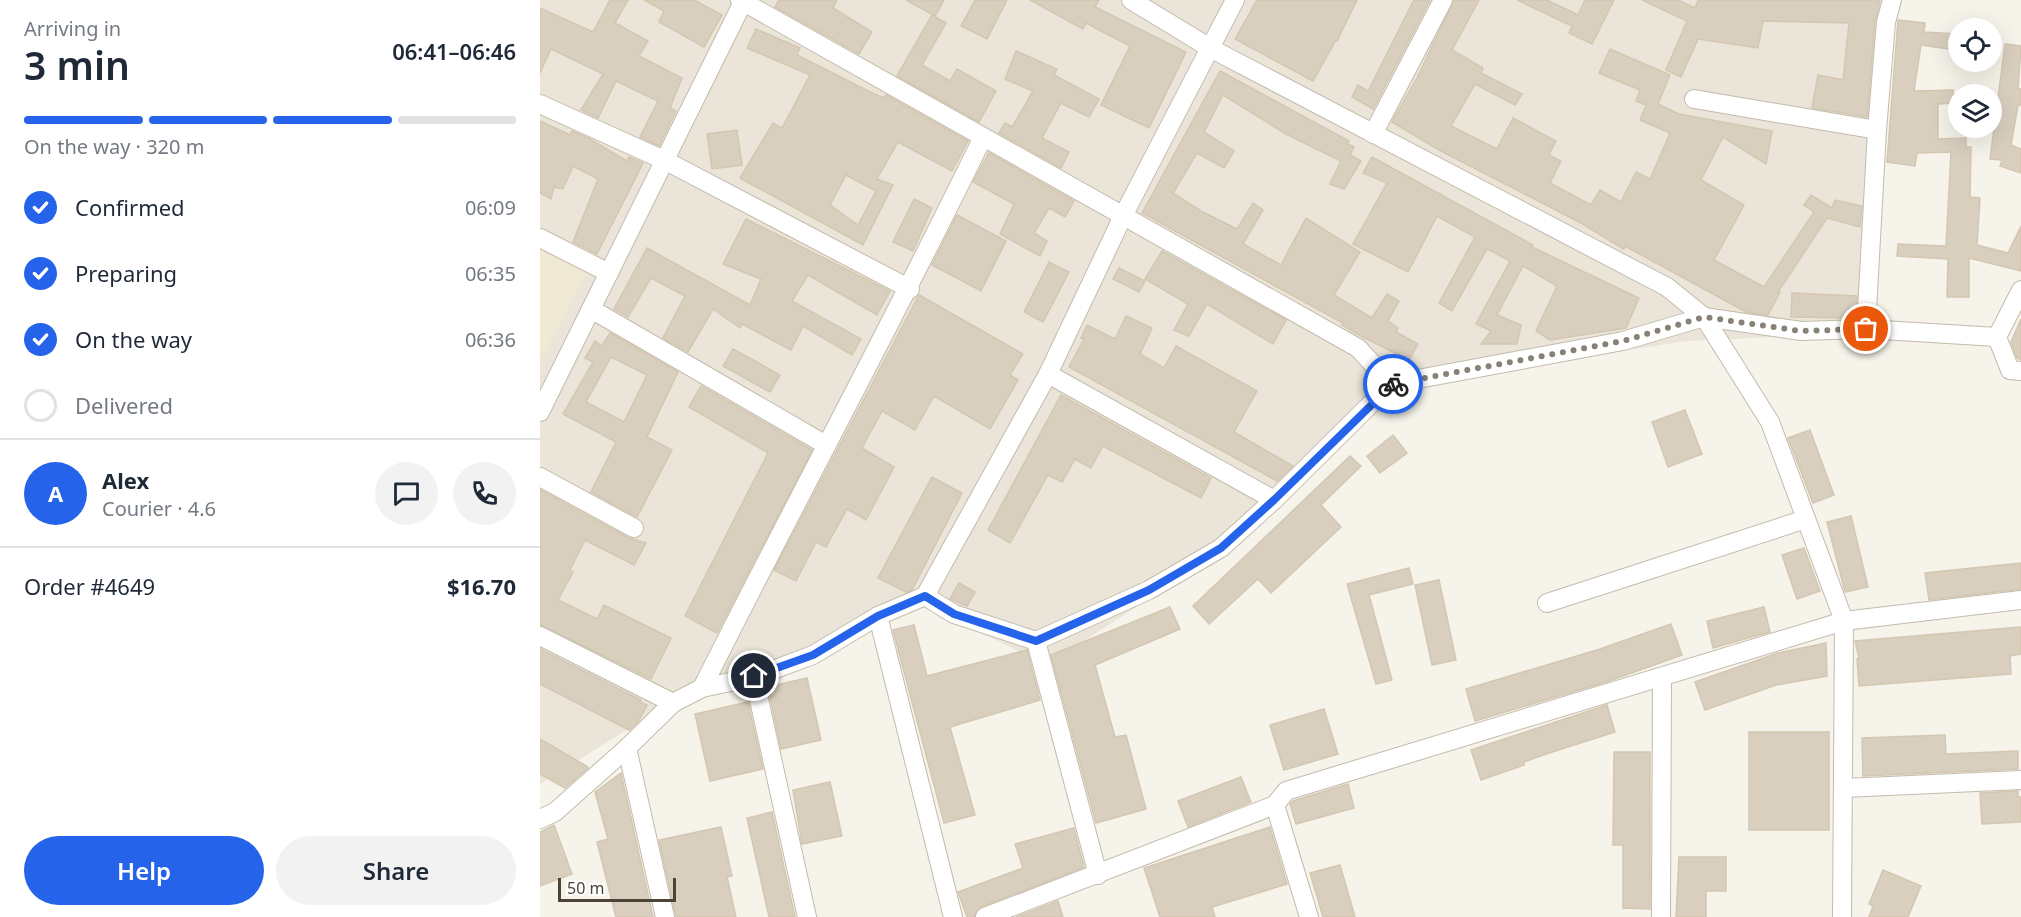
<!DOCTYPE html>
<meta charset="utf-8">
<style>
body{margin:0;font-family:"Noto Sans",sans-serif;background:#f2f2f3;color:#1f2937;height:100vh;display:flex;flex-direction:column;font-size:22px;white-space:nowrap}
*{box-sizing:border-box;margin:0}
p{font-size:20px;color:#747a83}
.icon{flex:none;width:33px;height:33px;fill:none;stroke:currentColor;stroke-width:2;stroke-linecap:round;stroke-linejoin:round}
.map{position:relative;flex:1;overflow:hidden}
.details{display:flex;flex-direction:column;background:#fff;width:540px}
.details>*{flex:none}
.buttons{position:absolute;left:1408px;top:18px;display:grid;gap:12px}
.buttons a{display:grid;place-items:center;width:54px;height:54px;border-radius:50%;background:#fff;box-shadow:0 6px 24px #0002;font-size:30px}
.scale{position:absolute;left:18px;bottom:15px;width:118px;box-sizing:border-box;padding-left:6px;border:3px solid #4b4437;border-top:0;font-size:16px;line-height:21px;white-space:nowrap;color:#4b4437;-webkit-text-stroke:4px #fff;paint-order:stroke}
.pin{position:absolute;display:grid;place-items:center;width:51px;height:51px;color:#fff;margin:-26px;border:3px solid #fff;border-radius:50%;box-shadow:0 2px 6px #0007}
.courier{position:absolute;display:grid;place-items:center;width:60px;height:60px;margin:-30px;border:4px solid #2563eb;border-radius:50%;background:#fff;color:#222;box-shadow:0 2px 8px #0007}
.summary em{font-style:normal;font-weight:600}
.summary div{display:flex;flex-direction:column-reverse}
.summary{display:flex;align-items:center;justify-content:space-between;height:102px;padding:0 24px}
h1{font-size:39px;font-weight:600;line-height:45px}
.bar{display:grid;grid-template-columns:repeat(4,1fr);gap:9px 6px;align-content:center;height:72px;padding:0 24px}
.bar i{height:8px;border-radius:4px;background:#e0e1e3}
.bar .active{background:#2563eb}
.bar p{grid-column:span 4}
.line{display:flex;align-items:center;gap:15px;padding:0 24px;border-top:2px solid #e0e1e3}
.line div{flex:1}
.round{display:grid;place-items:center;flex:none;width:63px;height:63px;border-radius:32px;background:#f2f2f3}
ol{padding:0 24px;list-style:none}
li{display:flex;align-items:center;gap:18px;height:66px}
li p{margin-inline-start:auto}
li .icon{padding:6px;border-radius:50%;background:#2563eb;color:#fff;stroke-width:4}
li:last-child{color:#747a83}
li i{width:33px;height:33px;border:3px solid #e0e1e3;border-radius:50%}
.primary-button{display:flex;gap:12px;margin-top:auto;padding:12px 24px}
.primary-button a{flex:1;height:69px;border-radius:36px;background:#2563eb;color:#fff;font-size:24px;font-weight:600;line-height:69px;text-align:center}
.primary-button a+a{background:#f2f2f3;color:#1f2937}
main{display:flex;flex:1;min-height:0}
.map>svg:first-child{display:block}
.residential{fill:#eae5d8}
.education{fill:#f0e9d3}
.building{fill:#d9cfbf;stroke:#d4c7b1;stroke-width:1.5;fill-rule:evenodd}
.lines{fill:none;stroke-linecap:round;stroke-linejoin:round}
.minor-casing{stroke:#c3bbac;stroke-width:20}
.minor{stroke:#fff;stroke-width:18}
.done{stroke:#878176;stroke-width:6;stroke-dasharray:0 10.8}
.route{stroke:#2563eb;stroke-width:8}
</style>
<main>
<section class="details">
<div class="summary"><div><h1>3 min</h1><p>Arriving in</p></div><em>06:41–06:46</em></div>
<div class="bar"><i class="active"></i><i class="active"></i><i class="active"></i><i></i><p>On the way · 320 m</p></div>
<ol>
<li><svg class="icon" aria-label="check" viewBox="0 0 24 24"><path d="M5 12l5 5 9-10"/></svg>Confirmed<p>06:09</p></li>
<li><svg class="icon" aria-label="check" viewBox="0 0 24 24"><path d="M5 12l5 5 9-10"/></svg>Preparing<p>06:35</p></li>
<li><svg class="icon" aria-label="check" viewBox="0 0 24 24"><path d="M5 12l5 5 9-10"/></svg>On the way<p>06:36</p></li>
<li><i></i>Delivered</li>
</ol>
<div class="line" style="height:108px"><b class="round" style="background:#2563eb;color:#fff">A</b><div><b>Alex</b><p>Courier · 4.6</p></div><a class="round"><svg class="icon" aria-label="chat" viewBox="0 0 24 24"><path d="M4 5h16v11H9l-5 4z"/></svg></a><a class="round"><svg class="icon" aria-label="phone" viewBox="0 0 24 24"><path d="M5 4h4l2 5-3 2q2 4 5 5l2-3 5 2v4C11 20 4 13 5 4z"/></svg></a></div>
<div class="line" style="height:78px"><div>Order #4649</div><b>$16.70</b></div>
<div class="primary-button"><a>Help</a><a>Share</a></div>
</section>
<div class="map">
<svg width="1481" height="917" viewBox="0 0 1481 917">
<rect width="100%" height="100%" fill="#f6f3ea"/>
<path class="residential" d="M0,0H1350L1326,333L1148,341L861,384L693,544L507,665L382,604L138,698L0,784Z"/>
<path class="education" d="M0,245L49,269L0,361Z"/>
<g class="building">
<path d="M70,0H88L75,23L108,41L99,56L142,78L130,108L136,111L119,146L100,137L118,101L76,81L58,118L41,110L63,74L11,49L0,73V8L53,32Z"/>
<path d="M104,0H154L182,15L164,47L119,22L124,11Z"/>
<path d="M239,0H297L293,8L332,32L319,54L235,7Z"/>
<path d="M366,0H404L395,16Z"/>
<path d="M435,0H467L447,39L421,26Z"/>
<path d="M490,0H559L555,7L646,52L609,128L561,105L590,46L546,23L543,29Z"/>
<path d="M717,0H817L797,41L796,40L773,81L695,39Z"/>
<path d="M874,0H890L833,109L812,97L818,85L828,91Z"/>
<path d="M914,0H939L912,50L943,68L941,73L982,94L975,105L935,84L911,126L957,149L973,118L1016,141L1009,155L1021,161L1010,183L1051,205L1060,190L1081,202L1096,172L1110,179L1130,133L1100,120L1106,105L1096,101L1100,90L1059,73L1070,49L1130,75L1118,104L1139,114L1232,131L1226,164L1183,137L1161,180L1204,205L1174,260L1224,287L1274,212L1264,205L1271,195L1292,208L1295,200L1322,206L1320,227L1287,218L1238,292H1240L1228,315L1206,312L1085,246L1084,249L1041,223L899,150L852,122L878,76Z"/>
<path d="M977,0H1007L1038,15L1045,0H1074L1052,44L1029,33L1032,26Z"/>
<path d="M1102,0H1138L1155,8L1158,0H1340L1335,21L1327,117L1272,108L1278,75L1303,80L1309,23L1223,21L1218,48L1158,39L1141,77L1126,70L1147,21Z"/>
<path d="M392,15L406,23L382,65L410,81L417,69L456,91L439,122L357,76Z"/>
<path d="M1358,20L1385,23L1384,32L1416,34L1414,50L1381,45L1374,91L1413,90L1414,103L1398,104V139L1426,138V147H1431L1430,197L1440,198L1437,245L1468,253L1481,226V271L1429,258V297H1407L1408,259L1357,256L1358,244L1406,246L1411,152L1377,153L1375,166L1347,162Z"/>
<path d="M216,29L260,48L257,55L334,94L344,98L346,95L428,141L412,171L358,142L337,179L353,185L323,245L200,178L233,123L242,128L270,75L207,48ZM306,175L336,191L318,225L290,205Z"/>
<path d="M1465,44L1481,46L1478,89H1481V105H1478L1471,145L1481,149V173L1460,166L1462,160L1450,159Z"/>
<path d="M476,51L517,69L514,75L559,99L549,117L521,103L502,138L529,152L521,168L459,133L465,123L472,127L493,91L465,79Z"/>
<path d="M680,71L809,141L807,144L814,147L810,155L821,161L804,189L790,184L801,161L746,134L683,95L664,132L694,151L684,168L657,153L633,193L661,211L697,229L713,203L723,210L703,244L741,265L766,218L820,252L794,295L832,318L847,294L859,301L848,321L858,328L856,332L878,344L869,360L819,335L802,325L803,323L602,213Z"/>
<path d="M0,121L30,135L32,131L48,138L87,161L89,157L103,163L57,254L33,242L58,179L33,166L23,189L14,187L11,199L0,193Z"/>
<path d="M197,130L202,165L172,169L167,134Z"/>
<path d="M449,153L534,201L525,217L509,208L494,233L507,241L500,256L460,234L474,204L433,182Z"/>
<path d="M832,157L993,245L992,247L1099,298L1086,328L1010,340L996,331L1017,286L983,266L957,315L981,325L977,344H941L951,331L936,324L970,261L947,249L912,311L899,303L935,237L897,216L868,272L813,244L847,183L823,173Z"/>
<path d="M374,199L392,208L373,251L353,242Z"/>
<path d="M417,215L466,241L441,291L392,265Z"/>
<path d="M206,219L350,291L337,315L268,275L252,301L321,339L312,355L263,326L251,350L202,324L200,328L173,309L148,352L123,338L145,296L111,278L88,317L74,309L107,248L210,305L221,279L183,264Z"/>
<path d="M622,251L746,320L733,344L667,304L649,336L634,330L648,304L605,279Z"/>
<path d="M509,262L529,272L503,322L484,312Z"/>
<path d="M579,268L605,281L599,292L573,279Z"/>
<path d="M1252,293L1317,296L1315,318L1251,317Z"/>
<path d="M379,295L483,354L470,375L478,380L450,429L394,396L375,430L342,411L322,448L354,467L326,520L307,509L286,547L276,542L256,581L234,570Z"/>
<path d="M586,316L612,328L600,354L624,368L636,346L717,391L694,432L753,466L737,481L529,367L544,339L541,338L547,325L575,339Z"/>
<path d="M1481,319V360L1477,358L1471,342Z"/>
<path d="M70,333L138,372L107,437L132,450L97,517L51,492L76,442L23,414L53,362L45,358L55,341L62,346ZM71,357L107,375L84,422L46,402Z"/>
<path d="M193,349L240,375L230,392L183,366Z"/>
<path d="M161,386L272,450L177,633L145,616L228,453L149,407Z"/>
<path d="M521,395L671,478L661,498L563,446L551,468L535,459L522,482L508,475L470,543L448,530Z"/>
<path d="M1145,410L1162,454L1128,467L1112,422Z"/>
<path d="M1270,430L1294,495L1273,503L1248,438Z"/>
<path d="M853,435L867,453L840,473L827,456Z"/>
<path d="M810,456L821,466L781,505L801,527L731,593L718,579L669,624L653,606Z"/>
<path d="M392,477L422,493L372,590L366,592L338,578Z"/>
<path d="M0,490L89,538L106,543L94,565L45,540L30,570L33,572L18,600L57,619L64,605L131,638L111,679L0,625Z"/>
<path d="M1311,516L1328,587L1305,592L1287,522Z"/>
<path d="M1264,548L1280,591L1257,599L1242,555Z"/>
<path d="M1481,563V589L1389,600L1385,573Z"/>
<path d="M869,568L873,584L829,595L852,680L836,684L807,584Z"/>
<path d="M899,580L916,660L892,665L875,585Z"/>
<path d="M419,583L435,592L427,606L410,599Z"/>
<path d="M630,607L640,629L555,665L575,737L586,735L606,809L556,823L511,655Z"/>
<path d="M1224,607L1230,632L1173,648L1167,621Z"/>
<path d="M1131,624L1142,655L1069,681L935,721L926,689L1060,649Z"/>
<path d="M374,625L387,676L487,650L500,700L410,727L435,815L404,823L353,630Z"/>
<path d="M1481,627V654L1470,656L1471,674L1319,686L1317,659L1319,658L1315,641Z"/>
<path d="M1286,643L1287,676L1236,685L1165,710L1155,682L1238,653Z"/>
<path d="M0,649L101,700L100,702L107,705L98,722L89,730L0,684Z"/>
<path d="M267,678L281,740L241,749L228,687Z"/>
<path d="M208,702L223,769L170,781L155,714Z"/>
<path d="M1067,705L1075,732L1006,754L984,762V765L941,780L931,750Z"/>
<path d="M784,709L798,754L744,770L730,725Z"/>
<rect x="1209" y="732" width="80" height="98"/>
<path d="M1405,735L1406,754L1478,751V769L1323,776L1322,738Z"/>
<path d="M0,739L48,767V768L25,788L0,774Z"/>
<path d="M1074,752H1110V909L1083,908V845H1073Z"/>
<path d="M81,773L113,917H76L57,842L68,839L55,792Z"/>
<path d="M701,777L711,802L648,827L638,801Z"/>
<path d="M290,782L302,836L262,844L253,790Z"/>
<path d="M808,784L814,808L756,824L750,804L753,801Z"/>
<path d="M1478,791V797H1481V822L1442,824L1440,793Z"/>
<path d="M232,812L255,917H229L207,818Z"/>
<path d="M14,825L32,874L0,886V832Z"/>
<path d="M181,827L192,876L187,877L196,917H136L119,840Z"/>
<path d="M730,827L747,884L672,907L675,917H620L604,868Z"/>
<path d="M534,828L544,867L441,907L434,917H427L418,892L483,868L475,844Z"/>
<path d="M1139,857H1186V891H1166V917H1136Z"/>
<path d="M800,865L815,917H783L770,873Z"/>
<path d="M1343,870L1381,886L1368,917H1329L1333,906L1329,904Z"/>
<path d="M518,901L523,917H476Z"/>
</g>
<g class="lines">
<defs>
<g id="minor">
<path d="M200,0L818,348L851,384"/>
<path d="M591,0L670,48L695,0"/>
<path d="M1154,99L1337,130"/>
<path d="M0,104L126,161L370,289"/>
<path d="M833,134L903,0"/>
<path d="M0,238L69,273"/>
<path d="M51,309L286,445"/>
<path d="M1326,329L1337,130L1346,22L1352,0"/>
<path d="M1457,337L1470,370L1481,371"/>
<path d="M508,374L734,500"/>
<path d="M0,412L204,0"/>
<path d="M0,477L94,528"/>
<path d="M385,596L414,614L496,641L609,590L681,548L734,500L851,384L1083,341L1164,317L1261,331L1326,329L1457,337L1481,290"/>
<path d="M1007,603L1266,519"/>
<path d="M338,616L413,917"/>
<path d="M0,636L133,703"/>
<path d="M496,641L558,875"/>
<path d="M214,677L267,917"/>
<path d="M162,688C254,504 353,323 443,137"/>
<path d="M87,748L125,917"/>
<path d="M1304,788L1481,780"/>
<path d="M735,805L769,917"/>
<path d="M0,819L15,812L87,748L133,703L162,688L214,677L273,655L338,616L385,596L508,374L583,216L670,48L1127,287L1164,317L1230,422L1304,621L1302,917"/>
<path d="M445,917L735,805L746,791L1304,621L1481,600"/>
<path d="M1121,917L1122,677"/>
</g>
</defs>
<use href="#minor" class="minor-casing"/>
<use href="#minor" class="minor"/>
</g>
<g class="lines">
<path class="done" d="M853,384L1083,341L1164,317L1261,331L1326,329"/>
<path class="route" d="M214,676L273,655L338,616L385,596L414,614L496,641L609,590L681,548L734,500L853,384"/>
</g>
</svg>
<div class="buttons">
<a><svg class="icon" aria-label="locate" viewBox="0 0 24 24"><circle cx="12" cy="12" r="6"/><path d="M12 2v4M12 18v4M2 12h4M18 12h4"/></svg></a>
<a><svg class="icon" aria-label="layers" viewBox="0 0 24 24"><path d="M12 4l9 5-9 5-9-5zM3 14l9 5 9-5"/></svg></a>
</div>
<div class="scale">50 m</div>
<div class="pin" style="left:1326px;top:329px;background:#ea580c"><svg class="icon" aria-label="bag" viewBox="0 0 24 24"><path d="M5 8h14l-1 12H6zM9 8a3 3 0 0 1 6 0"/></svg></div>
<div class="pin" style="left:214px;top:676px;background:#1f2937"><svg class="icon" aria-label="home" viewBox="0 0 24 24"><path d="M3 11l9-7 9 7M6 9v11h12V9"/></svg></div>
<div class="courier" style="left:853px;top:384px"><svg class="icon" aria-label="bike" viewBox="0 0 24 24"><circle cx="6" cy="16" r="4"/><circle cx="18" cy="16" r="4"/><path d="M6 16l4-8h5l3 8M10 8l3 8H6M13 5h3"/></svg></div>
</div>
</main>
